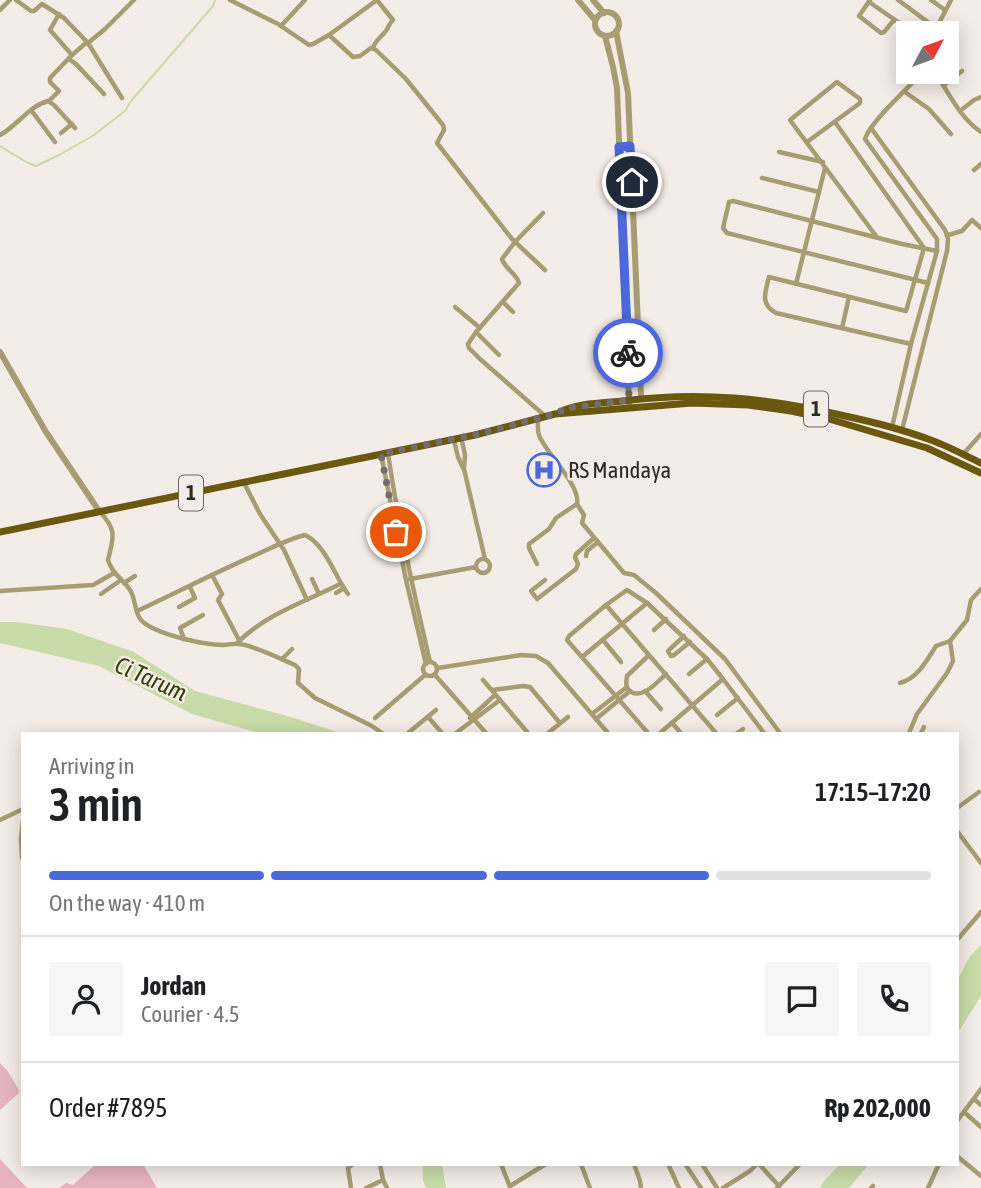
<!DOCTYPE html>
<meta charset="utf-8">
<style>
body{margin:0;font-family:"Asap Condensed",sans-serif;background:#f6f6f6;color:#202124;height:100vh;display:flex;flex-direction:column;font-size:26px;white-space:nowrap}
*{box-sizing:border-box;margin:0}
p{font-size:23px;color:#757577}
.icon{flex:none;width:38px;height:38px;fill:none;stroke:currentColor;stroke-width:2;stroke-linecap:round;stroke-linejoin:round}
.map{position:relative;flex:1;overflow:hidden}
.drawer{position:absolute;left:21px;top:732px;width:938px;height:434px;display:flex;flex-direction:column;background:#fff;border-radius:0px;box-shadow:0 4px 18px #0003}
.drawer>*{flex:none}
.needle{width:46px;rotate:49deg}
.fabs{position:absolute;left:896px;top:21px;display:grid;gap:14px}
.fabs a{display:grid;place-items:center;width:63px;height:63px;border-radius:0px;background:#fff;box-shadow:0 4px 18px #0003;font-size:35px}
.pin{position:absolute;display:grid;place-items:center;width:60px;height:60px;color:#fff;margin:-30px;border:4px solid #fff;border-radius:50%;box-shadow:0 2px 7px #0007}
.courier{position:absolute;display:grid;place-items:center;width:70px;height:70px;margin:-35px;border:5px solid #4b68dc;border-radius:50%;background:#fff;color:#222;box-shadow:0 2px 9px #0007}
.overview em{font-style:normal;font-weight:600}
.overview div{display:flex;flex-direction:column-reverse}
.overview{display:flex;align-items:center;justify-content:space-between;height:119px;padding:0 28px}
h1{font-size:46px;font-weight:600;line-height:52px}
.bar{display:grid;grid-template-columns:repeat(4,1fr);gap:10px 7px;align-content:center;height:84px;padding:0 28px}
.bar i{height:9px;border-radius:5px;background:#e0e0e0}
.bar .on{background:#4b68dc}
.bar p{grid-column:span 4}
.line{display:flex;align-items:center;gap:18px;padding:0 28px;border-top:2px solid #e0e0e0}
.line div{flex:1}
.round{display:grid;place-items:center;flex:none;width:74px;height:74px;border-radius:0px;background:#f6f6f6}
.map>svg:first-child{display:block}
.green{fill:#e6b4c1}
.water{fill:#c9dba8}
.lines{fill:none;stroke-linecap:round;stroke-linejoin:round}
.stream{stroke:#c9dba8;stroke-width:2}
.minor{stroke:#a89c72;stroke-width:4.5}
.tertiary{stroke:#a89c72;stroke-width:6}
.primary{stroke:#6b580f;stroke-width:7}
.done{stroke:#726e6a;stroke-width:7;stroke-dasharray:0 12.6}
.route{stroke:#4b68dc;stroke-width:9}
.labels{text-anchor:middle;stroke-width:5;stroke-linejoin:round;paint-order:stroke}
.shield{fill:#f4ece6;stroke:#686460;stroke-width:2}
.shield-label{font-size:21px;font-weight:bold;fill:#2c2a27}
.poi-label{font-size:23px;fill:#2c2a27;stroke:#f4ece6;text-anchor:start}
.water-label{font-size:24px;font-style:italic;fill:#303f05;stroke:#f4ece6}
</style>
<div class="map">
<svg width="981" height="1188" viewBox="0 0 981 1188">
<rect width="100%" height="100%" fill="#f4ece6"/>
<g class="green">
<path d="M0,1063L7,1070L20,1092L0,1110Z"/>
<path d="M0,1159L27,1188H0Z"/>
<path d="M96,1164H143L157,1188H59L66,1183L73,1185Z"/>
</g>
<g class="water">
<path d="M0,622H16L67,629L134,652L195,691L287,716L341,733H259L192,714L99,666L0,643Z"/>
<path d="M981,945V996L957,1034V981L970,956Z"/>
<path d="M423,1164H442L446,1188H426L423,1180Z"/>
<path d="M840,1164H869L849,1188H820L824,1181Z"/>
</g>
<g class="lines">
<path class="stream" d="M0,146L28,163L36,166L59,155L94,135L125,111L131,101L213,6L215,0"/>
<g class="minor">
<path d="M16,0L31,11H34L42,4L64,18L88,43L105,29L134,0"/>
<path d="M230,0L278,24L309,45L313,44L329,35L353,57L360,56L371,48L376,50L406,79L443,125L444,130L437,143L512,239L545,270"/>
<path d="M870,0L859,16L881,33L884,32L894,20"/>
<path d="M898,0L936,28"/>
<path d="M931,0L945,10"/>
<path d="M869,2L914,33"/>
<path d="M0,10L10,0"/>
<path d="M281,26L305,0"/>
<path d="M934,33L951,0"/>
<path d="M329,35L377,0L393,20C388,24 389,28 385,32C380,38 375,41 373,48"/>
<path d="M88,43L122,98"/>
<path d="M72,55L87,42"/>
<path d="M69,59L76,64L104,94"/>
<path d="M935,72C948,92 960,118 981,132"/>
<path d="M944,85L962,71"/>
<path d="M905,92L929,109L951,134"/>
<path d="M49,101L59,91L50,82V78L72,55L50,30L59,14"/>
<path d="M31,110L55,142"/>
<path d="M960,111L974,100L981,97"/>
<path d="M835,122L924,248L906,311L769,277C765,293 760,304 776,313L911,344"/>
<path d="M871,128L945,230L948,239L947,251L903,426"/>
<path d="M61,133L72,124"/>
<path d="M0,135C17,126 29,106 48,101L54,105L75,128"/>
<path d="M807,142L856,106L860,103V99L837,82L790,120L876,236"/>
<path d="M779,152L823,162"/>
<path d="M974,170L981,164"/>
<path d="M762,178L819,192"/>
<path d="M543,213L515,242L502,259C505,269 517,274 519,283L476,332L468,344L469,348L480,359L545,416"/>
<path d="M948,235L962,231L972,220L981,228"/>
<path d="M928,283L727,233L723,228L729,202L733,201L902,244L937,251"/>
<path d="M796,284L825,168"/>
<path d="M503,302L513,312"/>
<path d="M455,307L480,328"/>
<path d="M842,328L849,297"/>
<path d="M476,332L499,355"/>
<path d="M538,419C538,424 537,430 539,435C546,454 581,485 577,504L584,515L582,523L624,573L634,575L656,593L725,659L780,733"/>
<path d="M893,423L911,344L937,251V239L865,139C870,122 909,87 923,72"/>
<path d="M461,437L465,455L464,469L485,559"/>
<path d="M454,440L458,457L463,468"/>
<path d="M965,452L981,434"/>
<path d="M388,453C398,523 414,593 430,662"/>
<path d="M381,454L406,580L426,664"/>
<path d="M244,483L260,514L284,550L307,600"/>
<path d="M100,512C118,531 113,538 108,560C112,574 123,579 130,590C136,599 134,612 141,620C154,634 204,645 223,645C229,645 234,643 239,644C253,645 281,659 295,665L299,669L298,683L315,698L372,726L382,733"/>
<path d="M586,556L587,551L598,542"/>
<circle cx="483" cy="566" r="7"/>
<path d="M537,564L529,548V544L549,529L556,518L577,504"/>
<path d="M212,575L222,594L218,600L239,640"/>
<path d="M312,579L319,594"/>
<path d="M410,579L476,567"/>
<path d="M545,580L531,591L537,599L576,569L578,564L575,557L576,554L594,538"/>
<path d="M124,583L135,576"/>
<path d="M0,591L93,585L114,573"/>
<path d="M336,593L344,588"/>
<path d="M101,594L121,580"/>
<path d="M606,605L716,733"/>
<path d="M179,607L195,598L190,587"/>
<path d="M137,611C178,592 218,571 260,553C275,546 289,539 305,535C326,545 335,577 348,594"/>
<path d="M654,630L666,619"/>
<path d="M684,636L668,651L671,656L674,655L690,642"/>
<path d="M184,639L180,628L203,615"/>
<path d="M603,640L621,662"/>
<path d="M237,643C266,614 305,602 340,584"/>
<path d="M649,655L627,676C626,682 625,688 631,692C644,699 658,681 666,674"/>
<path d="M582,657L647,603"/>
<path d="M282,659L292,649"/>
<circle cx="430" cy="669" r="7"/>
<path d="M438,668L521,655L536,656L548,663L608,733"/>
<path d="M689,674L707,659"/>
<path d="M435,675L486,733"/>
<path d="M483,680L528,733"/>
<path d="M900,683C918,678 927,660 936,646L950,641L967,620L971,600L981,589"/>
<path d="M492,690L523,686L530,687L560,723"/>
<path d="M645,691L661,709"/>
<path d="M592,714L627,687"/>
<path d="M717,715L738,698"/>
<path d="M428,717L442,733"/>
<path d="M375,718L425,675"/>
<path d="M470,718L495,695"/>
<path d="M596,719L630,691"/>
<path d="M672,723L681,733"/>
<path d="M408,733L436,710"/>
<path d="M456,733L500,700"/>
<path d="M548,733L568,717"/>
<path d="M648,733L567,640L569,636L606,605L627,590L647,603L707,659L723,679L764,733"/>
<path d="M660,733L723,679"/>
<path d="M737,733L743,729"/>
<path d="M909,733L917,714L947,673L953,661L950,641"/>
<path d="M921,733L924,727"/>
<path d="M957,808L979,792"/>
<path d="M0,820L23,809"/>
<path d="M957,831L981,863"/>
<path d="M22,858L21,838L23,821"/>
<path d="M957,940L981,912"/>
<path d="M974,1099L981,1105"/>
<path d="M964,1112L981,1127"/>
<path d="M957,1121L981,1089"/>
<path d="M957,1156L981,1176"/>
<path d="M380,1164L383,1180L387,1188"/>
<path d="M501,1164L510,1187"/>
<path d="M581,1164L590,1188"/>
<path d="M634,1164L640,1181L641,1188"/>
<path d="M668,1164L679,1188"/>
<path d="M685,1164L701,1188"/>
<path d="M702,1164L717,1188"/>
<path d="M759,1164L779,1186"/>
<path d="M510,1186L546,1164"/>
<path d="M351,1188L348,1168L353,1164"/>
<path d="M366,1188L383,1180"/>
<path d="M723,1188L750,1171L757,1164"/>
<path d="M777,1188L800,1164"/>
<path d="M871,1188L873,1186"/>
<path d="M928,1188L939,1164"/>
</g>
<g class="tertiary">
<path d="M578,0L595,20"/>
<path d="M593,0L604,13"/>
<circle cx="607" cy="24" r="12"/>
<path d="M616,31L628,93L641,395"/>
<path d="M605,36L613,67L617,88L629,403"/>
<path d="M0,352L46,432L99,511"/>
</g>
<g class="primary">
<path d="M560,412C578,403 602,403 623,401C700,391 769,398 845,416C873,422 901,429 928,439C946,445 964,455 981,463"/>
<path d="M0,532L475,435L555,414L692,403L748,405L791,411L829,419L927,448L981,473"/>
</g>
</g>
<g class="lines">
<path class="done" d="M396,532L381,454L483,433L555,414L567,408L629,400L628,353"/>
<path class="route" d="M628,353L619,147L630,146L632,182"/>
</g>
<defs>
<symbol id="hospital-ring" viewBox="-11 -11 22 22"><circle r="9.5" fill="#f4ece6" stroke="#4b68dc" stroke-width="1.5"/><path d="M-5-5h3v3.5h4V-5h3V5h-3V1.5h-4V5h-3Z" fill="#4b68dc"/></symbol>
</defs>
<g fill-rule="evenodd">
<use href="#hospital-ring" x="525" y="451" width="38" height="38"/>
</g>
<g class="labels">
<g class="shield">
<rect x="804" y="391.5" width="24" height="35" rx="5"/>
<rect x="179" y="475.5" width="24" height="35" rx="5"/>
</g>
<g class="shield-label">
<text x="816" y="416">1</text>
<text x="191" y="500">1</text>
</g>
<g class="poi-label">
<text x="568" y="478">RS Mandaya</text>
</g>
<g class="water-label">
<text transform="translate(151 679) rotate(24)" y="8">Ci Tarum</text>
</g>
</g>
</svg>
<div class="fabs">
<a><svg class="needle" viewBox="-14 -14 28 28"><path d="M0-13l5 13h-10z" fill="#e53935"/><path d="M0 13l5-13h-10z" fill="#757577"/></svg></a>
</div>
<div class="pin" style="left:396px;top:532px;background:#ea580c"><svg class="icon" aria-label="bag" viewBox="0 0 24 24"><path d="M5 8h14l-1 12H6zM9 8a3 3 0 0 1 6 0"/></svg></div>
<div class="pin" style="left:632px;top:182px;background:#1f2937"><svg class="icon" aria-label="home" viewBox="0 0 24 24"><path d="M3 11l9-7 9 7M6 9v11h12V9"/></svg></div>
<div class="courier" style="left:628px;top:353px"><svg class="icon" aria-label="bike" viewBox="0 0 24 24"><circle cx="6" cy="16" r="4"/><circle cx="18" cy="16" r="4"/><path d="M6 16l4-8h5l3 8M10 8l3 8H6M13 5h3"/></svg></div>
<section class="drawer">
<div class="overview"><div><h1>3 min</h1><p>Arriving in</p></div><em>17:15–17:20</em></div>
<div class="bar"><i class="on"></i><i class="on"></i><i class="on"></i><i></i><p>On the way · 410 m</p></div>
<div class="line" style="height:126px"><a class="round"><svg class="icon" aria-label="person" viewBox="0 0 24 24"><circle cx="12" cy="8" r="4"/><path d="M4 21q1-7 8-7t8 7"/></svg></a><div><b>Jordan</b><p>Courier · 4.5</p></div><a class="round"><svg class="icon" aria-label="chat" viewBox="0 0 24 24"><path d="M4 5h16v11H9l-5 4z"/></svg></a><a class="round"><svg class="icon" aria-label="phone" viewBox="0 0 24 24"><path d="M5 4h4l2 5-3 2q2 4 5 5l2-3 5 2v4C11 20 4 13 5 4z"/></svg></a></div>
<div class="line" style="height:91px"><div>Order #7895</div><b>Rp 202,000</b></div>
</section>
</div>
